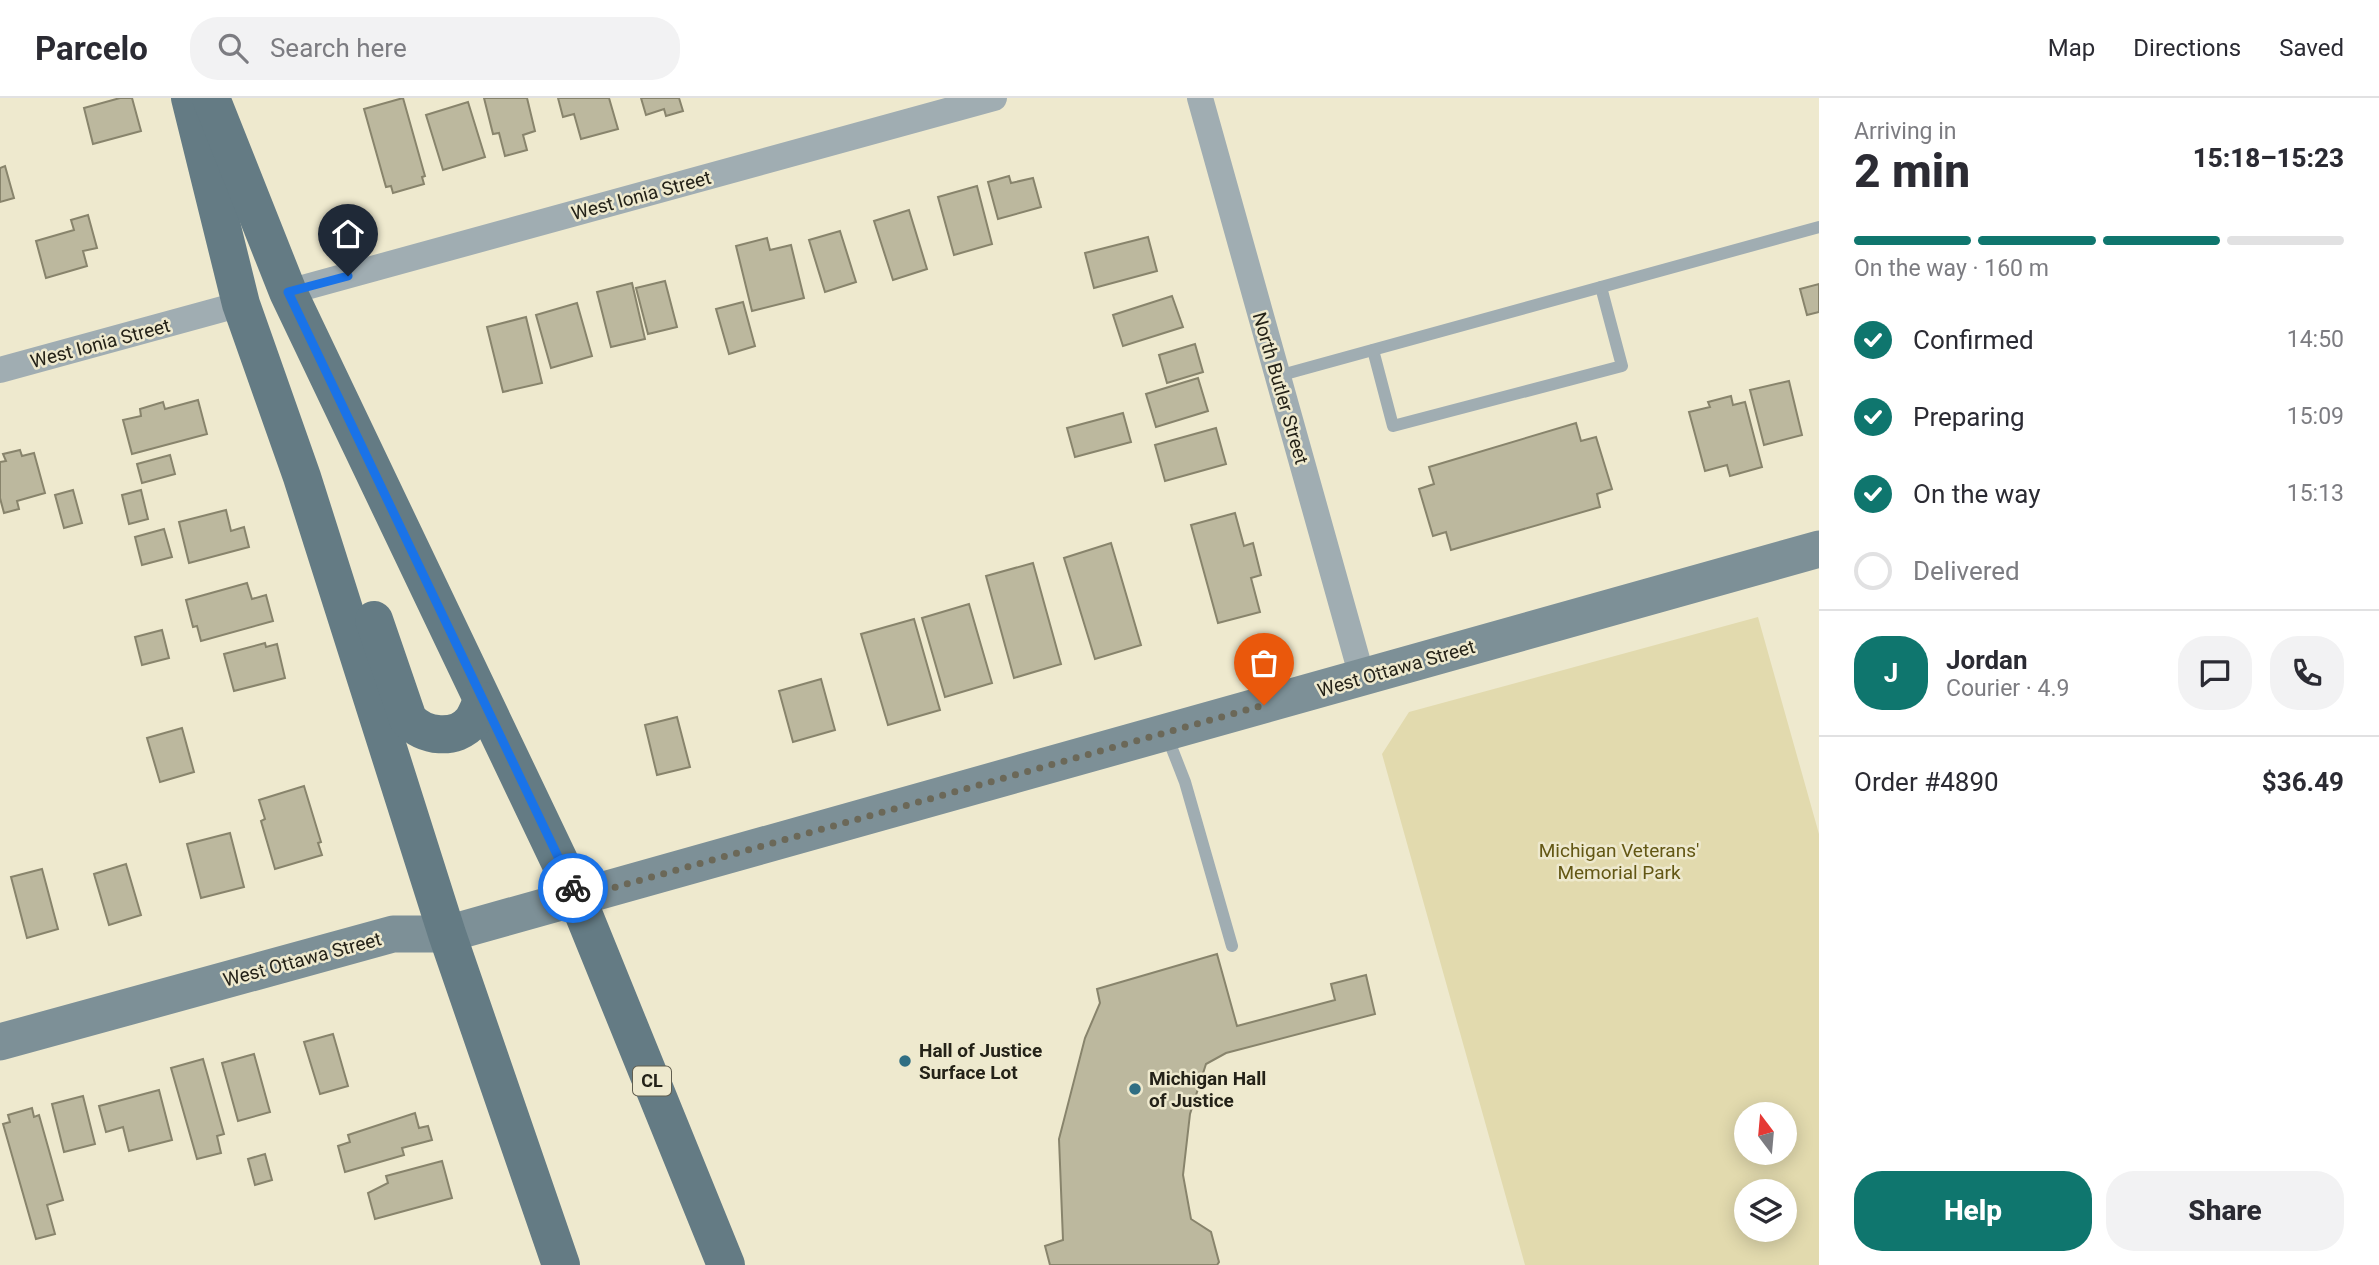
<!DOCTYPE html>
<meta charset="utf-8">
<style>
body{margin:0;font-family:Roboto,sans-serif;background:#f2f2f3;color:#2b2b33;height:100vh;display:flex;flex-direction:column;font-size:26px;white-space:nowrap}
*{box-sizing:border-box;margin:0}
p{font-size:23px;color:#7c7c81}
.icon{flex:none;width:38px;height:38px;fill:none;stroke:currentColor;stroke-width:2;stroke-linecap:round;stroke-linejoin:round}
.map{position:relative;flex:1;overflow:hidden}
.sheet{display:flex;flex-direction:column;background:#fff;width:560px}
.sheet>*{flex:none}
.needle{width:46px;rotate:344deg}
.tools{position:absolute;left:1734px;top:1004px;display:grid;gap:14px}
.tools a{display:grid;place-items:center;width:63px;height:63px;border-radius:50%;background:#fff;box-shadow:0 4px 18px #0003;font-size:35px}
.pin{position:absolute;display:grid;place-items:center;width:60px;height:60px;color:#fff;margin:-72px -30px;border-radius:50% 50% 50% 0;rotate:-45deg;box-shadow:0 0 7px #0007}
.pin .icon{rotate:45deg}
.courier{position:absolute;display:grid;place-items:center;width:70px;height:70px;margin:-35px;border:5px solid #1a73e8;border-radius:50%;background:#fff;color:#222;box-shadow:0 2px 9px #0007}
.headline em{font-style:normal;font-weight:800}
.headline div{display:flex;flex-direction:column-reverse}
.headline{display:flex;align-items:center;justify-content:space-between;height:119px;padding:0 35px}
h1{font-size:46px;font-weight:800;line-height:52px}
.bar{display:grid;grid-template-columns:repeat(4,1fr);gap:10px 7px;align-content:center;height:84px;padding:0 35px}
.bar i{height:9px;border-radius:5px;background:#e1e1e2}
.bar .active{background:#0f766e}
.bar p{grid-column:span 4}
.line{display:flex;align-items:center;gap:18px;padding:0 35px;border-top:2px solid #e1e1e2}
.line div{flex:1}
.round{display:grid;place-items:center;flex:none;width:74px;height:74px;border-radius:28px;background:#f2f2f3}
ol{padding:0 35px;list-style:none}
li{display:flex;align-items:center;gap:21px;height:77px}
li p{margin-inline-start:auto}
li .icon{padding:7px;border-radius:50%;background:#0f766e;color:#fff;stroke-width:4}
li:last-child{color:#7c7c81}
li i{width:38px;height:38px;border:4px solid #e1e1e2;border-radius:50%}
.cta{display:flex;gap:14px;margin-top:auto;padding:14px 35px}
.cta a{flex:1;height:80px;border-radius:28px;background:#0f766e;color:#fff;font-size:28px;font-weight:800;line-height:80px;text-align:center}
.cta a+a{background:#f2f2f3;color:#2b2b33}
header{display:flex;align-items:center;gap:42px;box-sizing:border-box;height:98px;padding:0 35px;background:#fff;border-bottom:2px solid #e1e1e2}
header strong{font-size:33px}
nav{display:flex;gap:38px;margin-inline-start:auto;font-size:24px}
.search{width:490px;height:63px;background:#f2f2f3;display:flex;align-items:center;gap:18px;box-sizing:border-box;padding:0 24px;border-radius:28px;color:#7c7c81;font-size:26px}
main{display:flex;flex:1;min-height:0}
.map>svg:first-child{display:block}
.green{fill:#e2daae;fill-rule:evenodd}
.building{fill:#bcb89e;stroke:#88846c;stroke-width:2}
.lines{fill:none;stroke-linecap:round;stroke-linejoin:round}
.lane{stroke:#a0adb2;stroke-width:12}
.street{stroke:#a0adb2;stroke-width:26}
.secondary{stroke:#7d9097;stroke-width:37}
.primary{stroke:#647b84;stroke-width:38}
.done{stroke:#6b6858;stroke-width:7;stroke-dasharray:0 12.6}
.route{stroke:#1a73e8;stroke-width:9}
.poi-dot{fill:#2f6e83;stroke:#eee9ce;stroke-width:2.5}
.labels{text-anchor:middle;stroke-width:5;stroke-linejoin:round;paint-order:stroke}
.shield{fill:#eee9ce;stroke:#615e4f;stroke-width:2}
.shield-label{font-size:18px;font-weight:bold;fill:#242218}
.street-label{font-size:19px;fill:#242218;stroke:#eee9ce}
.park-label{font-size:19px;fill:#635714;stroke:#eee9ce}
.poi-label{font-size:19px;font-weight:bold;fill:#242218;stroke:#eee9ce;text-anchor:start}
</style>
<header>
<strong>Parcelo</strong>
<div class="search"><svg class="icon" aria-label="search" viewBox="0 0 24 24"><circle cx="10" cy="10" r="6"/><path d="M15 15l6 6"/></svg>Search here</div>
<nav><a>Map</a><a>Directions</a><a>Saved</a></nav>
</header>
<main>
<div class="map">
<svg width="1819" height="1167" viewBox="0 0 1819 1167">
<rect width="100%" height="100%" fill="#eee9ce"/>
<path class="green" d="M1758,519L1819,736V1167H1525L1382,656L1409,614ZM1746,1017H1785V1055H1746ZM1746,1094H1785V1132H1746Z"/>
<g class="building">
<path d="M120,0H132L141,33L93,46L84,10Z"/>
<path d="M403,0L425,78L422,79L424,86L393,95L391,88L386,89L364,11Z"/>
<path d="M484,0H527L535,33L523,37L527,52L505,58L499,35L493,36Z"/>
<path d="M558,0H609L618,31L581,41L574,16L563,19Z"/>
<path d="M641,0H679L683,13L666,18L664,11L646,17Z"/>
<path d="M468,4L485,59L443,72L426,17Z"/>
<path d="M5,68L14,100L0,104V70Z"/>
<path d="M1009,78L1011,85L1033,80L1041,109L998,121L988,84Z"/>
<path d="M977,88L992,146L954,157L938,99Z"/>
<path d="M909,112L927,171L893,182L874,123Z"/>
<path d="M88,117L97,150L83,153L87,168L46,180L36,143L74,132L71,122Z"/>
<path d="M840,133L856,184L825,194L809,142Z"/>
<path d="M1148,139L1157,173L1094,190L1085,155Z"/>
<path d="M767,140L770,152L791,147L804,200L752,213L736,148Z"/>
<path d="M665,183L677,229L648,236L636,190Z"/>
<path d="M632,185L645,241L611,249L597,194Z"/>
<path d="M1819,186V214L1807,217L1800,191Z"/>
<path d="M1172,198L1183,229L1123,248L1113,217Z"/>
<path d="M743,204L755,248L729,256L716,211Z"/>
<path d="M577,205L592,258L551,270L536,217Z"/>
<path d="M526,219L542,285L503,294L487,229Z"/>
<path d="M1195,246L1203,274L1167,285L1159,257Z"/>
<path d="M1198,280L1208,313L1156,329L1146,296Z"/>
<path d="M1789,283L1802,337L1764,347L1750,292Z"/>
<path d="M1731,298L1733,307L1745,304L1762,369L1730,378L1727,367L1705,373L1689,314L1710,309L1708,304Z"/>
<path d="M198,302L207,336L132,356L123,322L141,318L140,311L163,304L165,311Z"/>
<path d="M1123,315L1131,344L1075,359L1067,330Z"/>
<path d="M1576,325L1581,343L1596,339L1612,391L1597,396L1600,409L1451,452L1446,434L1433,438L1419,391L1434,386L1429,369Z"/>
<path d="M1216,330L1226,366L1165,383L1155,347Z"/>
<path d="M20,352L22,358L34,355L45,395L17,403L19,411L4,415L0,400V364L6,363L3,356Z"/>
<path d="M170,357L175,376L142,385L137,366Z"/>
<path d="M73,392L82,425L64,430L55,397Z"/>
<path d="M141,392L148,421L129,426L122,397Z"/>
<path d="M226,412L231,433L244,429L249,449L189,465L179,424Z"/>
<path d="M1235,415L1244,448L1253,445L1261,477L1251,480L1260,514L1218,525L1191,427Z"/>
<path d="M164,431L172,459L142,467L135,439Z"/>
<path d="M1111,445L1141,547L1095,561L1064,460Z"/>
<path d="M1033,465L1061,566L1014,580L986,478Z"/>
<path d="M247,485L252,501L266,497L273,523L201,543L197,528L193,529L186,502Z"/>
<path d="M969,506L992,585L945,599L922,520Z"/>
<path d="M914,521L940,612L888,627L861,536Z"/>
<path d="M162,532L169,560L142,567L135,539Z"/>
<path d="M265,545L266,549L277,546L285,580L234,593L224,556Z"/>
<path d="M821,581L835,632L793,644L779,593Z"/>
<path d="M677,619L690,669L657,677L645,627Z"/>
<path d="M182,630L194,674L160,684L147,640Z"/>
<path d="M304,688L321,744L318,745L322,757L275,771L261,723L265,721L259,702Z"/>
<path d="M230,735L244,789L201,800L187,746Z"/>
<path d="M126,766L141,817L109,827L94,776Z"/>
<path d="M42,771L58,831L27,840L11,779Z"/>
<path d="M1217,856L1237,928L1335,902L1331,886L1366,877L1375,916L1226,955L1206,966L1190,1016L1183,1077L1191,1121L1211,1134L1219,1164L1217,1167H1050L1045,1148L1063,1142L1059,1041L1085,940L1100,905L1097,891Z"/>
<path d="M333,936L348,988L320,996L304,944Z"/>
<path d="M254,956L270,1014L238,1023L222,965Z"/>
<path d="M203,961L224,1036L217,1038L221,1055L197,1061L171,970Z"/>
<path d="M159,992L172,1042L129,1053L123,1029L106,1034L99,1008Z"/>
<path d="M83,998L95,1046L64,1054L52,1006Z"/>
<path d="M32,1010L34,1019L39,1017L63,1102L47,1107L55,1136L36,1141L3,1026L10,1024L8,1017Z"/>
<path d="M415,1015L419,1030L428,1028L432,1042L402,1050L404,1057L345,1074L338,1048L350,1044L348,1037Z"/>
<path d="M265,1056L272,1082L255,1087L248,1061Z"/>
<path d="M442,1063L452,1100L375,1121L368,1095L388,1085L386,1078Z"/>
</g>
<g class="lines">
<g class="lane">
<path d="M1373,252L1393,328L1622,268L1601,189"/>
<path d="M1278,278L1819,129"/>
<path d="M1167,638L1185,684L1232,848"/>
</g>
<g class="street">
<path d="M1200,0L1362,579"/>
<path d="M288,194L994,0"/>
<path d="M0,272L241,206"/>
</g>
<path class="secondary" d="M0,944L393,836H447L1819,451"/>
<g class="primary">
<path d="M190,0L241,206L302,379L447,836L561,1167"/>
<path d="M211,0L288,194L577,800L726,1167"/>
<path d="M374,522L408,621C423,639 456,643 472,623C476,618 479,609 482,603"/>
</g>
</g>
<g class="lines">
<path class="done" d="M573,790L577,800L1264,607"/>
<path class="route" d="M348,178L288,194L573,790"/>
</g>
<g class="poi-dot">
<circle cx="905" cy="963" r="7"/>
<circle cx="1135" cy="991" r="7"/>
</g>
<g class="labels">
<rect class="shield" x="633" y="968.5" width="38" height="29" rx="5"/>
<g class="shield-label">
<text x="652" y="989">CL</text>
</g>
<g class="street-label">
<text transform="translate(641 97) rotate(-15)" y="7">West Ionia Street</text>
<text transform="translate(100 245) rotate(-15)" y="7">West Ionia Street</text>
<text transform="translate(1281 290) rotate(74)" y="7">North Butler Street</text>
<text transform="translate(1396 570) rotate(-16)" y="7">West Ottawa Street</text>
<text transform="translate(302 861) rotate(-15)" y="7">West Ottawa Street</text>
</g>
<g class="park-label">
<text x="1619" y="759">Michigan Veterans'<tspan x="1619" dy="22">Memorial Park</tspan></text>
</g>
<g class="poi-label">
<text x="919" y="959">Hall of Justice<tspan x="919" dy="22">Surface Lot</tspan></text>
<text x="1149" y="987">Michigan Hall<tspan x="1149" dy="22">of Justice</tspan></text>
</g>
</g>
</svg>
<div class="tools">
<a><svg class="needle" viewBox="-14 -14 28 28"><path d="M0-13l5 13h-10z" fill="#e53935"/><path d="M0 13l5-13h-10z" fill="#7c7c81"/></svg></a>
<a><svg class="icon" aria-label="layers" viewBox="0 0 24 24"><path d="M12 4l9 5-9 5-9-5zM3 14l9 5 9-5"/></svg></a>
</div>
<div class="pin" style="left:1264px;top:607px;background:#ea580c"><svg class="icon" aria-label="bag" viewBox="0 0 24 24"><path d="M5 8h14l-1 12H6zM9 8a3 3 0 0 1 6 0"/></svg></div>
<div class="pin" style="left:348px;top:178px;background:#1f2937"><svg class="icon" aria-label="home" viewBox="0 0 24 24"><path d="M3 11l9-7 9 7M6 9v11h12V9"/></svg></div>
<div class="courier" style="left:573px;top:790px"><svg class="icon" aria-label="bike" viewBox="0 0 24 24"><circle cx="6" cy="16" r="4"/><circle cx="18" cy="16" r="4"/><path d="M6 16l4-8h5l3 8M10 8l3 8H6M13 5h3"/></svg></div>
</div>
<section class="sheet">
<div class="headline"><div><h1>2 min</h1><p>Arriving in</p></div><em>15:18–15:23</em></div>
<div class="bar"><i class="active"></i><i class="active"></i><i class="active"></i><i></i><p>On the way · 160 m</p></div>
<ol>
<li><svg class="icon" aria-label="check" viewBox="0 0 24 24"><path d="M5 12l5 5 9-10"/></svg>Confirmed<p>14:50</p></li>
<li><svg class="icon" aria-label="check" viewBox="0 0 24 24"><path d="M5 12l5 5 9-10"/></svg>Preparing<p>15:09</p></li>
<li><svg class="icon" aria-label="check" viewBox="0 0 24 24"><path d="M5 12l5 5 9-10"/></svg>On the way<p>15:13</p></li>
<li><i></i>Delivered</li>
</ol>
<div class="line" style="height:126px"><b class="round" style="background:#0f766e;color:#fff">J</b><div><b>Jordan</b><p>Courier · 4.9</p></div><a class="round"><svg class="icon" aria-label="chat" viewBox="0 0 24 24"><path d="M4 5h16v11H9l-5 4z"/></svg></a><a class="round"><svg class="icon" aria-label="phone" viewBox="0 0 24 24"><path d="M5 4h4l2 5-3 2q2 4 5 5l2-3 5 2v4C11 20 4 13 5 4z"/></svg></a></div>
<div class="line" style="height:91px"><div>Order #4890</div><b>$36.49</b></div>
<div class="cta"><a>Help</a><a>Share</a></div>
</section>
</main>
